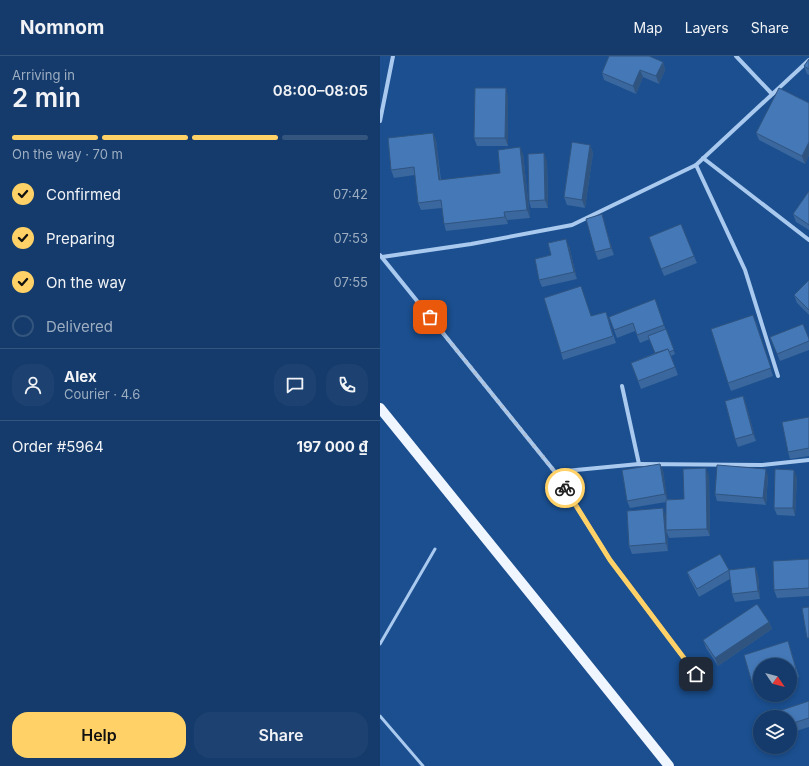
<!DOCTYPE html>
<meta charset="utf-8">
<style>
body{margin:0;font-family:Inter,sans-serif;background:#1d4271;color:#f1f3f6;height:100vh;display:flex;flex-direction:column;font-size:15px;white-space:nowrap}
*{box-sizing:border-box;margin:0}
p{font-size:13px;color:#9dadc1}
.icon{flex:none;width:22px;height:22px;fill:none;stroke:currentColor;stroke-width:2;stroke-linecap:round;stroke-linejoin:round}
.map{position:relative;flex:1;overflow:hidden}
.panel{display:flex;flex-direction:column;background:#143b6b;width:380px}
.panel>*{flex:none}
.needle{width:26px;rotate:125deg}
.buttons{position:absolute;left:373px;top:602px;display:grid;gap:8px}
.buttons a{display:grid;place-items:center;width:44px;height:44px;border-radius:50%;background:#143b6b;box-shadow:0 2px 6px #0003,0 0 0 1px #33557e;font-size:20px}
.pin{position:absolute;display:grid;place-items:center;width:34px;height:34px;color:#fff;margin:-17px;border-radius:8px;box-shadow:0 2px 6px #0006}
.courier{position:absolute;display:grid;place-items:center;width:40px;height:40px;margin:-20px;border:3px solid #ffd166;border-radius:50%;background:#fff;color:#222;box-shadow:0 1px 5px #0007}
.overview em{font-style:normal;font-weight:600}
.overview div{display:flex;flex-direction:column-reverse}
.overview{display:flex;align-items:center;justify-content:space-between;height:68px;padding:0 12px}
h1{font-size:26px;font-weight:600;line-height:30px}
.bar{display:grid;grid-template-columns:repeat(4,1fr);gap:6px 4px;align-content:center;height:48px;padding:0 12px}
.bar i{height:5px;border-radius:3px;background:#33557e}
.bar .selected{background:#ffd166}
.bar p{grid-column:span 4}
.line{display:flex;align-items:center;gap:10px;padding:0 12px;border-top:1px solid #33557e}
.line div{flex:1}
.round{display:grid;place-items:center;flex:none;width:42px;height:42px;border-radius:16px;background:#1d4271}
ol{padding:0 12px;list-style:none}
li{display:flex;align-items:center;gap:12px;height:44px}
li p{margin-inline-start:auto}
li .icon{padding:4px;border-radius:50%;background:#ffd166;color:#111;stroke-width:4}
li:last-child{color:#9dadc1}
li i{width:22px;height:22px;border:2px solid #33557e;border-radius:50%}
.cta{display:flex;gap:8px;margin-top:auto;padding:8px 12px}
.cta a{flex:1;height:46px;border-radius:16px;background:#ffd166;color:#111;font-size:16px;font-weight:600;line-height:46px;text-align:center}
.cta a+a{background:#1d4271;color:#f1f3f6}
header{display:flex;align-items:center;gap:24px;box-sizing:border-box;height:56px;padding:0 20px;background:#143b6b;border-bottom:1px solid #33557e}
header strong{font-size:19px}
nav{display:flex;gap:22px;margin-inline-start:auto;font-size:14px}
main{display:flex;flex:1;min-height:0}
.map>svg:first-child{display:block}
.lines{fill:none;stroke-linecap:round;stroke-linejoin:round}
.service{stroke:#a9c9ee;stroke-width:3}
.minor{stroke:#a9c9ee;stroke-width:4}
.primary{stroke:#f0f6ff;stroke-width:10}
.wall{fill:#3a679d}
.shaded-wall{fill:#305480}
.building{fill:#4478b7;stroke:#305480}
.done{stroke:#afc1d8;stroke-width:4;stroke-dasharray:0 7.2}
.route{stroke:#ffd166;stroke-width:5}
</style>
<header>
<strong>Nomnom</strong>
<nav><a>Map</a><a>Layers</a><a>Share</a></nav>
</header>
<main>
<section class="panel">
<div class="overview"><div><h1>2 min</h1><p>Arriving in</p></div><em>08:00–08:05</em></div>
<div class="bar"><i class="selected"></i><i class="selected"></i><i class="selected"></i><i></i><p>On the way · 70 m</p></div>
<ol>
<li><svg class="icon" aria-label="check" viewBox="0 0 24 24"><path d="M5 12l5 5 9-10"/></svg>Confirmed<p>07:42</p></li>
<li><svg class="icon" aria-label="check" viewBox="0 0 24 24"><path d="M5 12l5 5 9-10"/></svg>Preparing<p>07:53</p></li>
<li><svg class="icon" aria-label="check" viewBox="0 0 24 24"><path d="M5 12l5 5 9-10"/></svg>On the way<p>07:55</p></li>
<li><i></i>Delivered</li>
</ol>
<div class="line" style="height:72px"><a class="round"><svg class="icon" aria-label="person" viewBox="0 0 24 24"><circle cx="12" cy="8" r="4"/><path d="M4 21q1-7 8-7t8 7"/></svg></a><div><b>Alex</b><p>Courier · 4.6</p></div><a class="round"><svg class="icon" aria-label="chat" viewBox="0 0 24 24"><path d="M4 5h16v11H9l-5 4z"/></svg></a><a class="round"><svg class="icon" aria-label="phone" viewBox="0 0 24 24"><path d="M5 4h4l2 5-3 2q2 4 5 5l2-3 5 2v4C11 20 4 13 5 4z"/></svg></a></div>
<div class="line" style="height:52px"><div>Order #5964</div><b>197 000 ₫</b></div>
<div class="cta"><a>Help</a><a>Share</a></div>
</section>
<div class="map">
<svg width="429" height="710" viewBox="0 0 429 710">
<rect width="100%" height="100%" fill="#1b4f8f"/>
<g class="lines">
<g class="service">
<path d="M0,588L55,493"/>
<path d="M0,660L43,710"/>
</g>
<g class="minor">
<path d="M356,0L392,38"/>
<path d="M0,65L13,0"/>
<path d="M323,102L429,184"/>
<path d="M316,109L365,214L398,320"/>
<path d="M0,199L175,416L230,504L316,618"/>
<path d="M2,201L91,188L192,169L316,109L429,4"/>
<path d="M242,330L259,408"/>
<path d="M175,416L259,408L382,409L429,404"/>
</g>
<path class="primary" d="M0,352L162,552L289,710"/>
</g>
<g class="wall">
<path d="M429,3V19L427,18L424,10Z"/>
<path d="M283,6L285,14L279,28L263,21L256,38L224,24L222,17Z"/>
<path d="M128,40V90H97L94,82Z"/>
<path d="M429,47V99L425,108L379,84L376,77Z"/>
<path d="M53,77L56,84L61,124L120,117L143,98L150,162L127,164L128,168L66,175L64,168L62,152L41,154L38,147L35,119L14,122L11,114Z"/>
<path d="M210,89L213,97L205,152L187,149L184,141Z"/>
<path d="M167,105L168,152H151L149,145Z"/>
<path d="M429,135V174L416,166L413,158Z"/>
<path d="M222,158L224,166L234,199L218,204L215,196Z"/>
<path d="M269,181L314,200L317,207L284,220Z"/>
<path d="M189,190L197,223L162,231L159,224L171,199Z"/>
<path d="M429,224V259L417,247L414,239Z"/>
<path d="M226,256L236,287L183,304L181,297L212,260Z"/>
<path d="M229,261L284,269L295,298L291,300L298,319L261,333L251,307L275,297L270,283L260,287L255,275L237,282Z"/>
<path d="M376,266L393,320L351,335L348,327Z"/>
<path d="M390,281L429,283V294L400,305Z"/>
<path d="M363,340L366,348L376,385L358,391L355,383Z"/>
<path d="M429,361V400L410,403L408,396Z"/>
<path d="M280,408L283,415L287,443H304L329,420L330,480L289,482L287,477L288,495L252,498L249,490L286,459V446L250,452L247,445Z"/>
<path d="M388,420L386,449L337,445L335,438Z"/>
<path d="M417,421L415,460L397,459L394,452Z"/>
<path d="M429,503V540L397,542L394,534Z"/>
<path d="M375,511L378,519L380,543L355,546L352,538L350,523L319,541L310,524L307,516L349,514Z"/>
<path d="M389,566L392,573L338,610L326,592L323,584Z"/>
<path d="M408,585L419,621L410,624V609H380V633L375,634L364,599Z"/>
<path d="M429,645V671L410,677V661Z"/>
</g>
<g class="shaded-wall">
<path d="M283,6L285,14L279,28L276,20Z"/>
<path d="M260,14L263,21L256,38L253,30Z"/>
<path d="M126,32L128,40V90L125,82Z"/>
<path d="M53,77L56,84L61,132L59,124Z"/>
<path d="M429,86V99L425,108L422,100Z"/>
<path d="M210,89L213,97L205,152L202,144Z"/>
<path d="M140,91L143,98L150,162L147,154Z"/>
<path d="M164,97L167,105L168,152L165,144Z"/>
<path d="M124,156L127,164L128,168L125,161Z"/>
<path d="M222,158L224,166L234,199L231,192Z"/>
<path d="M186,183L189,190L197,223L194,216Z"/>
<path d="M363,340L366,348L376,385L373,378Z"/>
<path d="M280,408L283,415L288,446L285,438Z"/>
<path d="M326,412L329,420L330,480L327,473Z"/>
<path d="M386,413L388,420L386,449L383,442Z"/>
<path d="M414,414L417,421L415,460L413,452Z"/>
<path d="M283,452L286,460V474L287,477L288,495L286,487Z"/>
<path d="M375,511L378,519L380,543L378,535Z"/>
<path d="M389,566L392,573L338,610L335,602Z"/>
</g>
<g class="building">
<path d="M229,0H269L283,6L276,20L260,14L253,30L222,17Z"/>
<path d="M429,3V13L424,10Z"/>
<path d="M95,32H126L125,82H94Z"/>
<path d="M399,32L429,47V86L422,100L376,77Z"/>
<path d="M53,77L59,124L120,117L118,94L140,91L147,154L124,156L125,161L64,168L61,144L38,147L34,111L11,114L8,82Z"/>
<path d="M192,86L210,89L202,144L184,141Z"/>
<path d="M164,97L165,144L149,145L148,98Z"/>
<path d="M429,135V169L413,158Z"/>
<path d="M222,158L231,192L215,196L206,163Z"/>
<path d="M301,168L314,200L281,213L269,181Z"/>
<path d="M186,183L194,216L159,224L155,203L171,199L168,187Z"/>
<path d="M429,224V254L414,239Z"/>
<path d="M201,230L211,260L226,256L233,280L181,297L164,242Z"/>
<path d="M275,243L284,269L257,279L253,267L234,274L229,261Z"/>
<path d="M373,259L391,312L348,327L331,273Z"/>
<path d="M423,268L429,283V285L397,298L390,281Z"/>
<path d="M286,273L294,294L289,296L288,293L275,297L268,280Z"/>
<path d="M288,293L295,311L258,325L251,307Z"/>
<path d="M363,340L373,378L355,383L345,345Z"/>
<path d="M429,361V392L408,396L402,366Z"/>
<path d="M280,408L285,438L247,445L242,414Z"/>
<path d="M337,409L386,413L383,442L335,438Z"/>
<path d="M326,412L327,473L286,474V444L304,443L303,413Z"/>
<path d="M395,413L414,414L413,452H394Z"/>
<path d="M283,452L286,487L249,490L247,455Z"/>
<path d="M340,498L349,514L317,533L307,516Z"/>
<path d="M429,503V532L394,534L393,505Z"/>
<path d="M375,511L378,535L352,538L349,514Z"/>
<path d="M377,548L389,566L335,602L323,584Z"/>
<path d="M429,551V582H427L422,552Z"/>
<path d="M408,585L416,613L410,615V609H380V624L372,627L364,599Z"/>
<path d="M429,645V662L410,668V661H394L393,657Z"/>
</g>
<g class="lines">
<path class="done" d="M50,261L175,416L185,432"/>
<path class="route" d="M185,432L230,504L316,618"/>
</g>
</svg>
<div class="buttons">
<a><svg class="needle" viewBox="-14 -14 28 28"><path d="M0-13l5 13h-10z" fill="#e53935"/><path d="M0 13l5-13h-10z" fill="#9dadc1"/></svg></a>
<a><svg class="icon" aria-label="layers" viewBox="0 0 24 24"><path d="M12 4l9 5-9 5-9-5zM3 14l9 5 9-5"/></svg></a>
</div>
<div class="pin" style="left:50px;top:261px;background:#ea580c"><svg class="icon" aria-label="bag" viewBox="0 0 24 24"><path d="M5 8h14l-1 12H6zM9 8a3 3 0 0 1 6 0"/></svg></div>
<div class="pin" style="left:316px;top:618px;background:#1f2937"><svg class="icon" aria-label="home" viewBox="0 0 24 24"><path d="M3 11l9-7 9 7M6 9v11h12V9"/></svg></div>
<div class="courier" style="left:185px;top:432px"><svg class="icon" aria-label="bike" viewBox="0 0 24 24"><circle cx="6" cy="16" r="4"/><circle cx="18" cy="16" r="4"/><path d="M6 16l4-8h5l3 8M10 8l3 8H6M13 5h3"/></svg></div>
</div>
</main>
